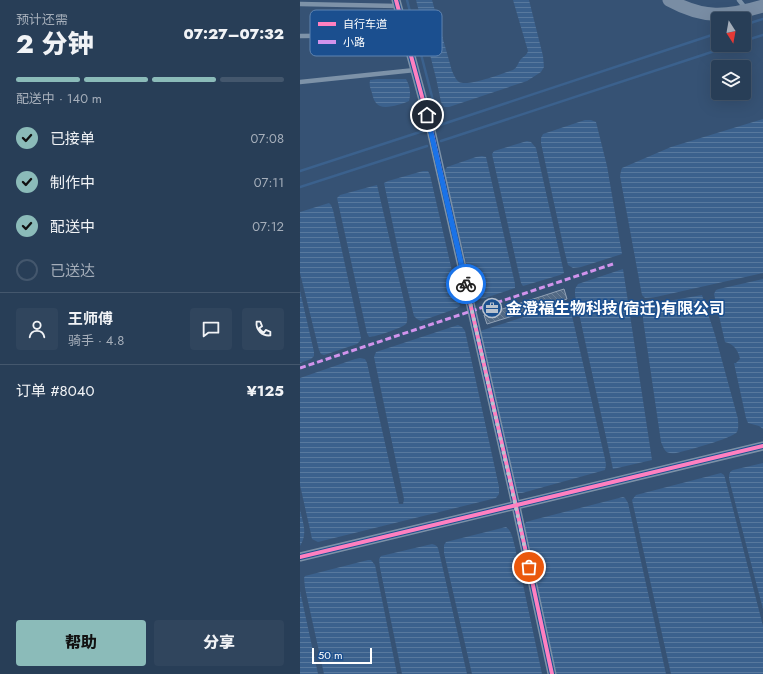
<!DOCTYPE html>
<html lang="zh">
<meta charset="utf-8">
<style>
body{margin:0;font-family:Jost,"Noto Sans SC",sans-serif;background:#30455d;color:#f1f3f6;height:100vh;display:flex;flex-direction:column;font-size:15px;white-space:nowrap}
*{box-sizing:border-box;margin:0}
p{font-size:13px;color:#a5aeba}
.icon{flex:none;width:22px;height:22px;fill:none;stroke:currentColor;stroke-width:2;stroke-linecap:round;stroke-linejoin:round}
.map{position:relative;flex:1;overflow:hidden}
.details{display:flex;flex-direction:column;background:#283e57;width:300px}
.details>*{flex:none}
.needle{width:26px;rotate:169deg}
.fabs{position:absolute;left:411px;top:12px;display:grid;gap:8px}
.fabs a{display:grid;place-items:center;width:40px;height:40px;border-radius:4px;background:#283e57;box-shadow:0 4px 16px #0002,0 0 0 1px #44576d;font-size:20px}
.scale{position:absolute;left:12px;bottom:10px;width:60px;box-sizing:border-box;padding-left:4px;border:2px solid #fff;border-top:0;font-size:11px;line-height:14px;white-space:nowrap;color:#fff;-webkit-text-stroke:3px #1b4f8f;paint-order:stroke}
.pin{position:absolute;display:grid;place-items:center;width:34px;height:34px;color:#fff;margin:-17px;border:2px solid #fff;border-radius:50%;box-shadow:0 1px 4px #0007}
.courier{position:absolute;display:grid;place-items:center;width:40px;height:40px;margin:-20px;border:3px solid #1a73e8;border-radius:50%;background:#fff;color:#222;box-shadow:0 1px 5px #0007}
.overview em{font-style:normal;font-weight:800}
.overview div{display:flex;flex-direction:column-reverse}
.overview{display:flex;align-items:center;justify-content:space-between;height:68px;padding:0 16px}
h1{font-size:26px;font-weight:800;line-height:30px}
.bar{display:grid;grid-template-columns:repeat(4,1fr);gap:6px 4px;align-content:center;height:48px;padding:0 16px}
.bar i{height:5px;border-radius:3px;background:#44576d}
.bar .active{background:#8bbbb9}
.bar p{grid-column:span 4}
.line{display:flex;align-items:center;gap:10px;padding:0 16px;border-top:1px solid #44576d}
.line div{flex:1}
.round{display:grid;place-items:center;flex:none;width:42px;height:42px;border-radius:4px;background:#30455d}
ol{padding:0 16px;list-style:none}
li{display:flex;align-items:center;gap:12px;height:44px}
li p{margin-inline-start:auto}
li .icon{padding:4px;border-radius:50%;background:#8bbbb9;color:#111;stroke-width:4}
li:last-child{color:#a5aeba}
li i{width:22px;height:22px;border:2px solid #44576d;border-radius:50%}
.action{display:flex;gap:8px;margin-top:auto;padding:8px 16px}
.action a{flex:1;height:46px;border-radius:4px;background:#8bbbb9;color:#111;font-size:16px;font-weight:800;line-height:46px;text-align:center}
.action a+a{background:#30455d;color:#f1f3f6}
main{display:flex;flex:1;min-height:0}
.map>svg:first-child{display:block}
.water{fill:url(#water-rules)}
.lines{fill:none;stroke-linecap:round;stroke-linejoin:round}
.stream{stroke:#3b618d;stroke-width:2.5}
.building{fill:url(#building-back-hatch);stroke:#92a2b6}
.service{stroke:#7d92a8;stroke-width:4.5}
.minor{stroke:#7d92a8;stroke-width:9}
.secondary{stroke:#798da4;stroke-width:13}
.quiet{stroke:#d193ec;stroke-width:3;stroke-dasharray:6 3;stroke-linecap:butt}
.cycleway-casing{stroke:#1b4f8f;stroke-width:6}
.cycleway{stroke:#ff80c0;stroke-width:4}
.done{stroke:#b9c2ce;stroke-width:4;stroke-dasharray:0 7.2}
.route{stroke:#1a73e8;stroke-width:5}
.labels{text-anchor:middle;stroke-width:3;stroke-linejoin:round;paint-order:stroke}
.poi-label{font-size:16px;font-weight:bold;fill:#fff;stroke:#1b4f8f;text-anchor:start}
.key{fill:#1b4f8f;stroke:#5f84b1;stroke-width:1}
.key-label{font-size:11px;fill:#fff}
</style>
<main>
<section class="details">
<div class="overview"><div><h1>2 分钟</h1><p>预计还需</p></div><em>07:27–07:32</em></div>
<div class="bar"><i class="active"></i><i class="active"></i><i class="active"></i><i></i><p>配送中 · 140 m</p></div>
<ol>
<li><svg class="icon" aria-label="check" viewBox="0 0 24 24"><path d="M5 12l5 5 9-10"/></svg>已接单<p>07:08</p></li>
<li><svg class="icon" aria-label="check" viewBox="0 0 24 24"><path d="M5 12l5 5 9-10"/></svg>制作中<p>07:11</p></li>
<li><svg class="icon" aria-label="check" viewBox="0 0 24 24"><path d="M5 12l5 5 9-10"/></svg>配送中<p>07:12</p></li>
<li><i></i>已送达</li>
</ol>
<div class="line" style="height:72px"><a class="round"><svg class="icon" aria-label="person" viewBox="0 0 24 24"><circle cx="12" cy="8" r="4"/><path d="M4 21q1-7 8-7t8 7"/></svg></a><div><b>王师傅</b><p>骑手 · 4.8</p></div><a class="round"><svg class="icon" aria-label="chat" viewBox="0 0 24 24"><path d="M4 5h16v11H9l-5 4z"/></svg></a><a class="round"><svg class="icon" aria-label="phone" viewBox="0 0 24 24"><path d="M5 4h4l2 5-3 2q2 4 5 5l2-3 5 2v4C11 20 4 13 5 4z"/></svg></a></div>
<div class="line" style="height:52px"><div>订单 #8040</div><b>¥125</b></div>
<div class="action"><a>帮助</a><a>分享</a></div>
</section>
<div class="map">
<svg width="463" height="674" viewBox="0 0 463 674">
<defs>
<pattern id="water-rules" width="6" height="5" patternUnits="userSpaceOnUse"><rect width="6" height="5" fill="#3b618d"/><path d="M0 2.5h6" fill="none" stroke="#58799e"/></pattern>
<pattern id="building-back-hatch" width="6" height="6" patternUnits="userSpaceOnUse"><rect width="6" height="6" fill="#526984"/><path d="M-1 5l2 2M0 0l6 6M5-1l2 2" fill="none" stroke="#6c8096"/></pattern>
</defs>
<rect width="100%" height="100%" fill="#365274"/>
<g class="water">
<path d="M116,0H132L152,71C154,75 156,80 159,82C169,87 202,73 213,70C218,67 217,64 221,59C224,56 226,56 228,51L213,0H229L243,56L244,67L241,72L227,81L149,107H144L141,102L136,78Z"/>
<path d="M77,79H106C110,86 111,93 109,101C102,104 87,109 80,106C75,104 73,98 72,93C70,88 69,85 70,80Z"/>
<path d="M463,119V273L356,297L345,298L342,295L341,290L320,176L321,171L322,168L371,147Z"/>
<path d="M285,120H291L296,122L307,166L322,254L281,267L273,268L268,265L264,249L241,143V138L243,134Z"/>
<path d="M227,141L231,142L236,148L264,273L260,275L223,286L221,283L192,154L194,151Z"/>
<path d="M182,156L186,157L215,284V288L182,299H178L175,296L173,291L145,175V170L147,167L176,157Z"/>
<path d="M123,171H128L130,175L160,306L155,309L121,321L117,319L114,316L101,263L84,183L88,181Z"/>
<path d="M77,185L107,314C107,317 108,321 106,324C102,328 75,337 69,337L67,333L37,198L40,195L73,186Z"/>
<path d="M29,203L31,205L33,210L61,338L60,341L57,344L24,355L21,354L19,350L0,273V212Z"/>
<path d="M323,269L352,460L313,469L275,295V289L278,284Z"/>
<path d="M463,279V429L459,426L448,423L446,418L434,363H436L440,359C438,350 434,344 425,342L414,294L416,290L419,289Z"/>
<path d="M0,291L14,352V356L11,359L0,363Z"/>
<path d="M402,295L415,335L438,419C438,423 439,428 437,432C433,438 386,451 376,453C365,454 365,451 361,442L343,319V309L346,306L351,304Z"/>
<path d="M268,303L272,316L305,459L306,465L305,470L222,493H217L180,331Z"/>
<path d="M158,325L162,327L165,331L199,487V494L196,498L18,542L12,539L11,534L0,485V378L55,359L60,358L65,359L67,363L91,470L99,504H103L104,499L74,357L76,352Z"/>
<path d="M463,463V609L429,479C429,474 429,472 433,470Z"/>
<path d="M421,473L424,475L425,478L463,626V674H371L332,500L336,495Z"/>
<path d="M323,497L325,498L328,503L366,674H255L224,525L226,522L233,520Z"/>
<path d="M0,510C3,523 8,534 0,546Z"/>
<path d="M206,527C212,531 213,540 215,547L242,674H172L144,553V545L146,542Z"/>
<path d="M132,544C137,545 138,547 139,552L167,674H102L80,568L79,559L81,556Z"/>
<path d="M68,560H71L75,565L97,674H24L5,588L4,578L5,576L9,575Z"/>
<path d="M0,591L18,674H0Z"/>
</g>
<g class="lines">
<g class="stream">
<path d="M107,0L137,116"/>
<path d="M444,25L463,19"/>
<path d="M444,41L463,35"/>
<path d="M137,126L418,33"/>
<path d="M141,141L433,45"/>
<path d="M0,171L123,131"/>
<path d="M0,187L127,146"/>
</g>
</g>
<path class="building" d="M264,289L267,299L187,324L184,315Z"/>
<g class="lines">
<g class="service">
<path d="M439,0L446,9"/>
<path d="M0,4L97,6"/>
<path d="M0,36L105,35"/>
<path d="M0,82L115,70"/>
</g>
<g class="minor">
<path d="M96,0L131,130L216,506L252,674"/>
<path d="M0,557L463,446"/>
</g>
<path class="secondary" d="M369,0C404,19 426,17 463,6"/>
<path class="quiet" d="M0,368L313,264"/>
<defs>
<g id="cycleway">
<path d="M96,0L131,130L216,506L252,674"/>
<path d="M0,557L463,446"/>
</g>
</defs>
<use href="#cycleway" class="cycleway-casing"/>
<use href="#cycleway" class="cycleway"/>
</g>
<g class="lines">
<path class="done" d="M166,284L229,567"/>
<path class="route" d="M127,115L166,284"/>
</g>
<defs>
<symbol id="office-ring" viewBox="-11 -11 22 22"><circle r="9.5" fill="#1b4f8f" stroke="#b9c2ce" stroke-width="1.5"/><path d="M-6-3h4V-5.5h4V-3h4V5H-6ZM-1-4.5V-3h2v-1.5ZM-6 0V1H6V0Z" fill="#b9c2ce"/></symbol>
</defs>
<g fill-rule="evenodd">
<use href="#office-ring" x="181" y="297" width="22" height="22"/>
</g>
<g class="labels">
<g class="poi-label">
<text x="206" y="314">金澄福生物科技(宿迁)有限公司</text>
</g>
</g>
<rect x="10" y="10" width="132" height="46" rx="6" class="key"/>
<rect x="18" y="22" width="18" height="4" fill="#ff80c0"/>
<rect x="18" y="40" width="18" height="4" fill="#d193ec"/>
<g class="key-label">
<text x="43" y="28">自行车道</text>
<text x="43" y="46">小路</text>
</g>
</svg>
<div class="fabs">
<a><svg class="needle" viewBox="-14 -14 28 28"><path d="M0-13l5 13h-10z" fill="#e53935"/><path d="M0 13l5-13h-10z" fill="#a5aeba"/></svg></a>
<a><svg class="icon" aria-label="layers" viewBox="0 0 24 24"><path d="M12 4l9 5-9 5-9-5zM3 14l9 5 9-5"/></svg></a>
</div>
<div class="scale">50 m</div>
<div class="pin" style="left:229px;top:567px;background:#ea580c"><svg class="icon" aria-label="bag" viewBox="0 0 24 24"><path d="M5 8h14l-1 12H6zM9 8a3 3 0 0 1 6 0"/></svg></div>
<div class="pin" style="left:127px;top:115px;background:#1f2937"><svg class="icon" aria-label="home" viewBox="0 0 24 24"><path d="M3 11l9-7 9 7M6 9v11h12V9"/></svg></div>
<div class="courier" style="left:166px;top:284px"><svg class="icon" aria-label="bike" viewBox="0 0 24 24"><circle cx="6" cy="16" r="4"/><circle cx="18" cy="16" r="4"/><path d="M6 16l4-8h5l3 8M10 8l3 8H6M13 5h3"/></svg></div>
</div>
</main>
